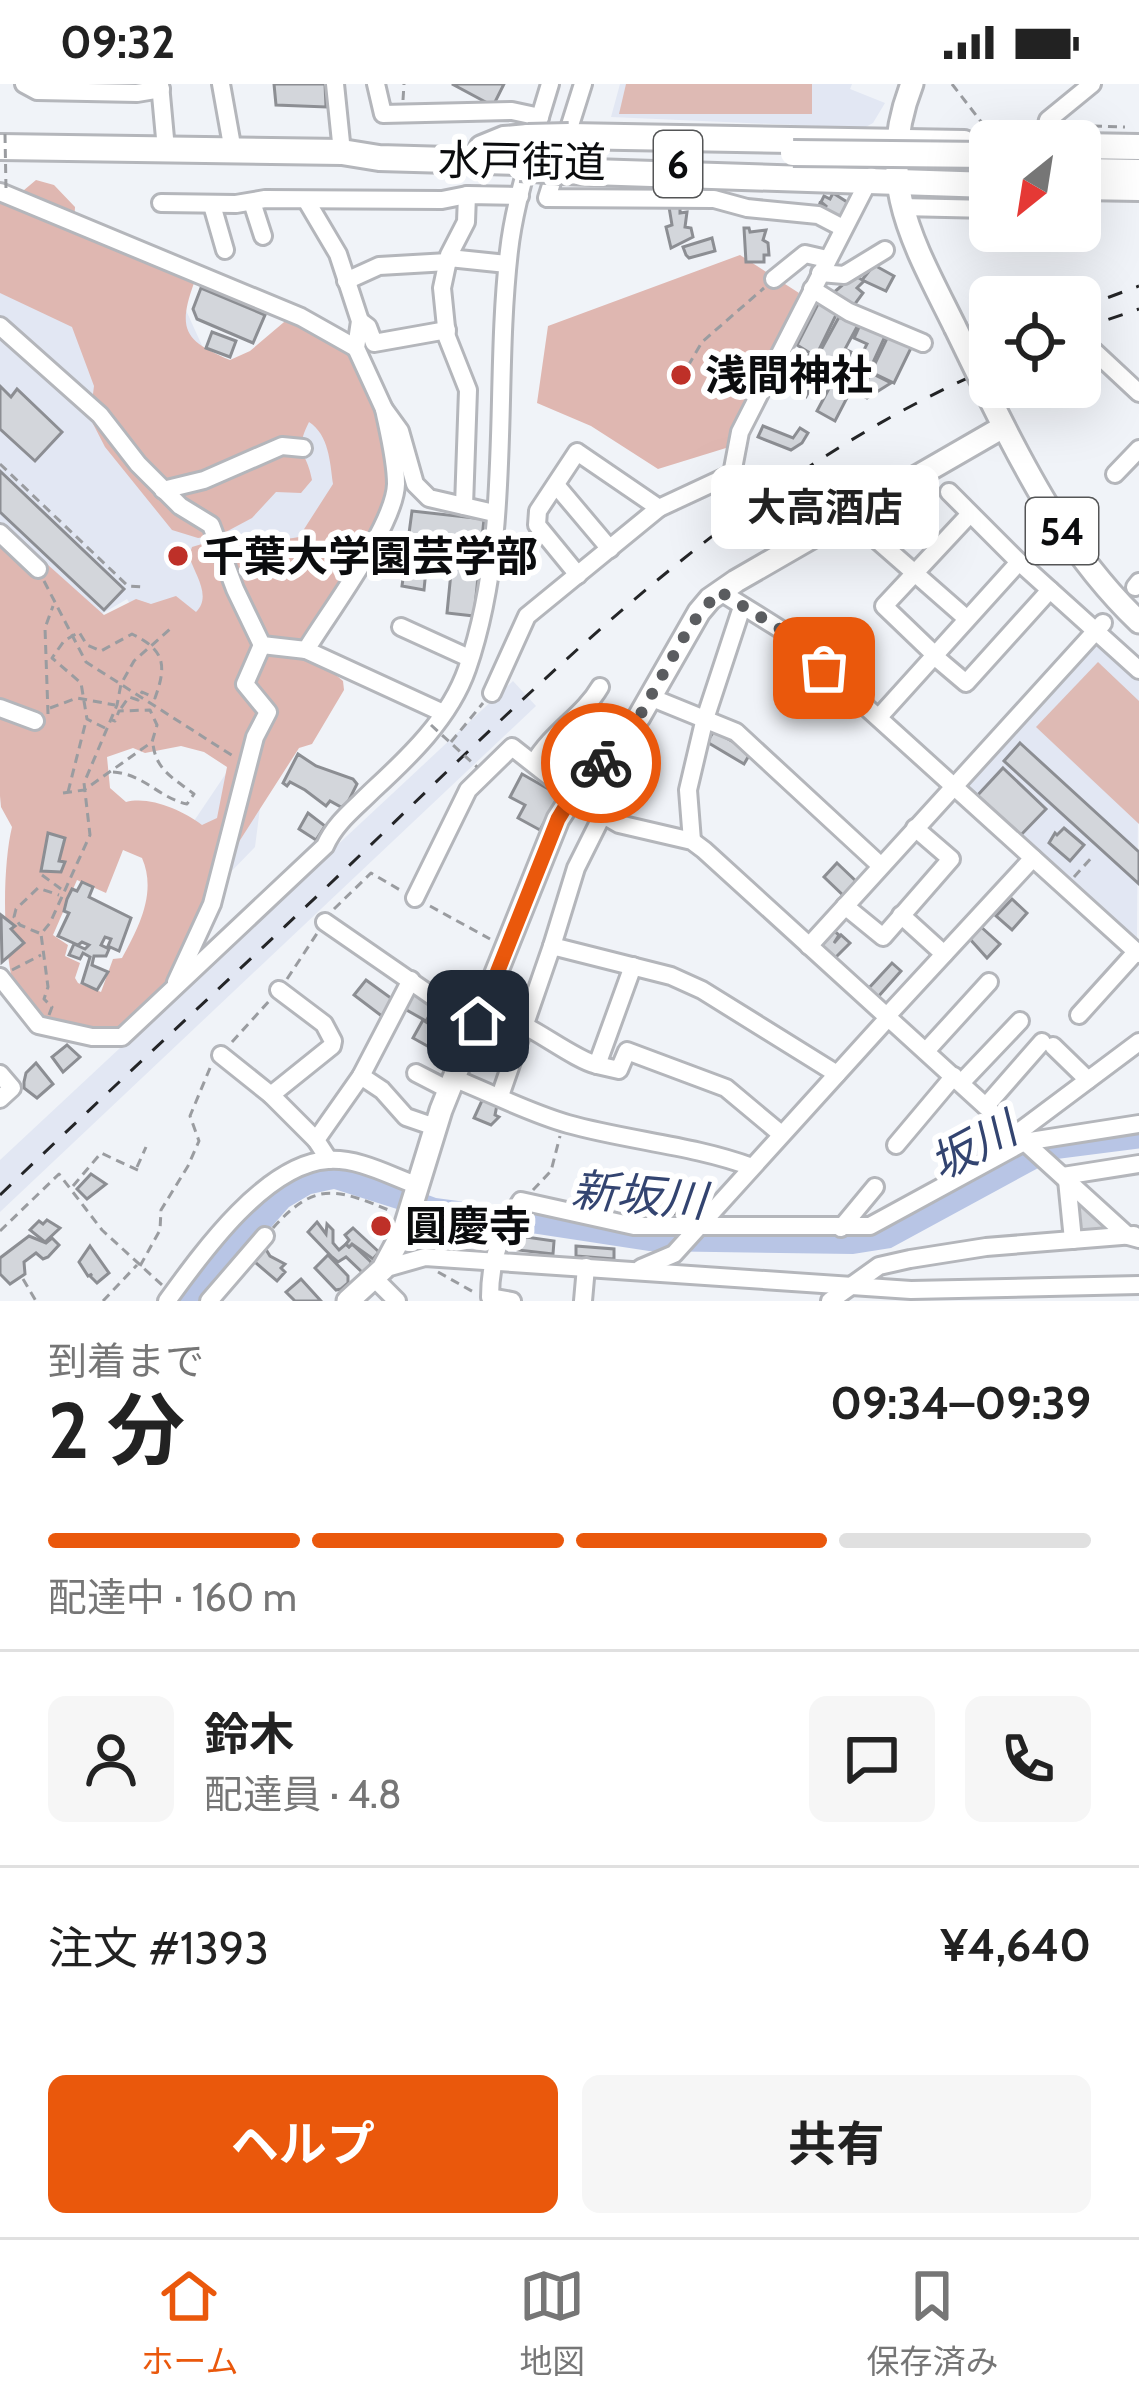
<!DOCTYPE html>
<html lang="ja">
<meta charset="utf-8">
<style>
body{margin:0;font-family:Cabin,"Noto Sans JP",sans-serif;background:#f6f6f6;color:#222;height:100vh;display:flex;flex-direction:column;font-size:45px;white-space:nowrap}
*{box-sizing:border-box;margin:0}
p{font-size:39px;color:#767676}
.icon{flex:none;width:66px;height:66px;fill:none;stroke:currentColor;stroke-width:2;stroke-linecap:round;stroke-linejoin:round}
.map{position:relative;height:1217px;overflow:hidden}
.panel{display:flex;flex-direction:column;background:#fff;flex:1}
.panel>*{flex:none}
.needle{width:78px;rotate:210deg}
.controls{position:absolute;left:969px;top:36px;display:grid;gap:24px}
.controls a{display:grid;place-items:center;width:132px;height:132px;border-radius:18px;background:#fff;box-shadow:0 12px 48px #0002;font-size:60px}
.pin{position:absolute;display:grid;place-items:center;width:102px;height:102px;color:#fff;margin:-51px;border-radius:24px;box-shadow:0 6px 18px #0006}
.courier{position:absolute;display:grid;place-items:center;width:120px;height:120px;margin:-60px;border:9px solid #ea580c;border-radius:50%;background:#fff;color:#222;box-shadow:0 3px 15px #0007}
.bubble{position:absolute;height:84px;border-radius:18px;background:#fff;box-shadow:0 12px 48px #0002;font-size:39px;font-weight:700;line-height:84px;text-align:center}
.headline em{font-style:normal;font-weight:700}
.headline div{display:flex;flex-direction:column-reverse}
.headline{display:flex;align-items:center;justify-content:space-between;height:204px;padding:0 48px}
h1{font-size:78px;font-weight:700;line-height:90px}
.bar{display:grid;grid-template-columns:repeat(4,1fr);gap:18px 12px;align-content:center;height:144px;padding:0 48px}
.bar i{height:15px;border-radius:9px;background:#e0e0e0}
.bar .current{background:#ea580c}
.bar p{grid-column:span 4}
.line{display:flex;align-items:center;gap:30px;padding:0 48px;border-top:3px solid #e0e0e0}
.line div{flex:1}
.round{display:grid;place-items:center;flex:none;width:126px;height:126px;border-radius:18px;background:#f6f6f6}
.cta{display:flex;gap:24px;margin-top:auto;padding:24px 48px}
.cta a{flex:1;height:138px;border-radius:18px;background:#ea580c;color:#fff;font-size:48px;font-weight:700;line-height:138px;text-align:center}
.cta a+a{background:#f6f6f6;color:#222}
.status{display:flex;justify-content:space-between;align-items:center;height:84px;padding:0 60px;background:#fff;direction:ltr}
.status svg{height:33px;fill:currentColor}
.menu{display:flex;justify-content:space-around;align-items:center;height:168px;border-top:3px solid #e0e0e0;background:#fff;font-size:33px;color:#767676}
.menu a{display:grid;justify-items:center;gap:6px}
.menu .current{color:#ea580c}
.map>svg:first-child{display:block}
.built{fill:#e2e7f3}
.green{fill:#debab4}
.forest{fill:#dfb7b1;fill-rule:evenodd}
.water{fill:#b8c5e5}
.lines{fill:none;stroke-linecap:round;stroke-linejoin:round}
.river{stroke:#b8c5e5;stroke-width:21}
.building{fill:#d3d6db;stroke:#8c8e93;stroke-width:3}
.minor-casing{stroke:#b4b6bb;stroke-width:22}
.major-casing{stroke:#b4b6bb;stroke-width:27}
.highway-casing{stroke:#b4b6bb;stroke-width:30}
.path{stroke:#9a9ca0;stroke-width:3;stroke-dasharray:9 6;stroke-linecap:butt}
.minor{stroke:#fff;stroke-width:16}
.major{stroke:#fff;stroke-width:21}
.highway{stroke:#fff;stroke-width:24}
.rail{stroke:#242527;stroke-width:3;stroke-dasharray:15 15;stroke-linecap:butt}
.major-bridge-casing{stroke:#b4b6bb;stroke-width:27;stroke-linecap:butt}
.highway-bridge-casing{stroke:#b4b6bb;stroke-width:30;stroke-linecap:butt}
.path-bridge{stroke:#9a9ca0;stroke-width:3;stroke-dasharray:9 6;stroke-linecap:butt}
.major-bridge{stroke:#fff;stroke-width:21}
.highway-bridge{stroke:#fff;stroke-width:24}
.done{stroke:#5b5d60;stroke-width:12;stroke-dasharray:0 21.6}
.route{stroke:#ea580c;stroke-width:15}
.poi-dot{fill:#be3028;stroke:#fff;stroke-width:4.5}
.labels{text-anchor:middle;stroke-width:12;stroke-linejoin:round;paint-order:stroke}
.shield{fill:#fff;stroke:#545556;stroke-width:3}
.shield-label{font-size:39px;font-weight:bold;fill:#0b0c0e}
.street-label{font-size:42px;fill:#0b0c0e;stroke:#fff}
.poi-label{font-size:42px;font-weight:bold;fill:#0b0c0e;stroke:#fff;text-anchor:start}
.water-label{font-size:45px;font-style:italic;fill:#334470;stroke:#fff}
</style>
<div class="status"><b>09:32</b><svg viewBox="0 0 49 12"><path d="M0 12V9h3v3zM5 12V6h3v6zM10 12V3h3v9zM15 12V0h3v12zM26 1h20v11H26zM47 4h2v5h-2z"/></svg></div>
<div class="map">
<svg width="1139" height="1217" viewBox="0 0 1139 1217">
<rect width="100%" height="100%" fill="#f0f3f8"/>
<g class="built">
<path d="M620,0H852L850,5L885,19L873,39L864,44L611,33Z"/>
<path d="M0,116L180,213L204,266L382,350L307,552L338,590L261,716L255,763L222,797L165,780L231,682L127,515L61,554L0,487Z"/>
<path d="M1100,558L1139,594L1137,856L965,702Z"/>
<path d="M513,597L536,622L0,1128V1076Z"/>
</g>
<g class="green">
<path d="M626,0H812V30H619Z"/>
<path d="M1098,578L1139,617V740L1036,643Z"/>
</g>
<g class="forest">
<path d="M36,96L54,101L75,123L74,141L190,192L194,199C177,246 185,257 230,276L250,267L290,233L355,270L386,345L395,416L316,563V574L343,597L344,606L312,660L299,664L235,764L173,903L105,960C85,957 59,958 40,950C0,926 0,792 12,743L1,723L0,712V438L104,531L136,515L151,520L176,512L196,528C212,512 195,491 189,472L192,463C229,451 261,460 299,453L333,400C330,378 329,351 309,338C293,370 307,367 312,396L301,409L276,408L252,434L222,450L198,454L172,446L105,363L90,334L94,302L72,243L0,209V113L11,117ZM181,662L204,668L227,683L217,734L202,741C182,726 150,712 126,718L110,704L107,673L133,664L145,669ZM123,766L142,774C157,808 139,843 122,874L113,875L101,908L78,899L75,894L80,879L65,872L68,861L53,851L77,796L106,809Z"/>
<path d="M740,171L799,209L726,364L658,385L591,342L537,319L548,242Z"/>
</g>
<path class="water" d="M1021,1065L1053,1076L891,1164L853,1170L649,1167L492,1143L484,1137L419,1132L334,1105L311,1110L289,1123L206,1217H175L231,1144L283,1098L313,1085L350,1082L436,1114L590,1135L887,1142Z"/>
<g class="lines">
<path class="river" d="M1022,1075L1036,1067L1139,1054"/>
</g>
<g class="building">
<path d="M274,0H325L326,23L276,21Z"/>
<path d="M452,0H504L493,22Z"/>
<path d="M833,109L847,118L842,136L818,125L820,119L827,123L821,118L824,112L830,115Z"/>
<path d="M680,122V129L687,128L685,143L691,144L693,153L671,164L666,143L672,141L669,123Z"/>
<path d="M744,144H749L750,148L766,146L763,156L768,159L769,171H764V178H746Z"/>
<path d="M712,154L715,167L689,174L686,171L683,163Z"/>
<path d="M874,181L894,192L886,207L862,196Z"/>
<path d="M854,191L864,197L857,204L863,209L852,224L832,210Z"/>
<path d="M201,204L265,231L253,259L197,235L193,225Z"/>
<path d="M819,218L838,227L814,276L808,273L810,269L797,261Z"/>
<path d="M839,233L858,241L845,265L851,268L840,290L816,275Z"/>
<path d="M860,241L886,250L864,298L847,289L851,282L855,284L867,260L854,254Z"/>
<path d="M212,248L236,257L230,273L206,264Z"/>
<path d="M889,250L912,262L894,299L871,288Z"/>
<path d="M799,278L819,289L807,311L806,306L789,297Z"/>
<path d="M871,289L891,299L867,314L846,303L852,293L865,300Z"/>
<path d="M833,297H838L851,306L835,337L817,327Z"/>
<path d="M0,302L11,313L17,305L62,348L35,377L0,345Z"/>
<path d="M763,342L793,354L800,344L808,349L802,359L791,366L758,353Z"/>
<path d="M0,387L124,505L104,526L0,428Z"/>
<path d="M412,427L484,435L474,532L447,529L454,458L429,455L424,506L402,502Z"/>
<path d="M832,546L846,559L829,576L818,560Z"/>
<path d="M714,647L751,668L744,680L707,658Z"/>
<path d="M1020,659L1139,768V800L1004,677Z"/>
<path d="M298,670L316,682L353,695L357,700L347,720L341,723L330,717L326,722L305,706L290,698L287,702L283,699Z"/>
<path d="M1003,684L1046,725L1019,753L976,713Z"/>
<path d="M522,690L559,711L540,746L518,734L525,721L510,713Z"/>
<path d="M308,729L325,742L316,756L299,745Z"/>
<path d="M1064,744L1084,761L1070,777L1049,759L1055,749L1057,751Z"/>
<path d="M48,749L65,754L59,777L65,778L61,788L41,787Z"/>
<path d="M837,779L858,799L845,813L824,793Z"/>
<path d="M82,798L93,803L89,813L131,834L119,867L108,862L111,855L105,853L101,861L109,865L106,872H94L92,881L108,888L97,906L82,899L90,873L83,869L80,875L69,871L74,860L85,865L89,861L82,858L78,861L58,852L69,829L64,827L67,815L72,805L77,807Z"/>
<path d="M1012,815L1027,829L1012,846L996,832Z"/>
<path d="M1,831L15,842L11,845L24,859L2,878Z"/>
<path d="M980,842L1000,860L987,874L969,854Z"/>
<path d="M833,846L839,851L834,859L841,851L850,859L835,874L820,861Z"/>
<path d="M892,879L901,887L877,914L868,905Z"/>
<path d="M366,896L395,917L383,933L354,911Z"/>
<path d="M412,908L435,922L426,937L403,924Z"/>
<path d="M423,936L441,948L431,964L413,954Z"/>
<path d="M67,961L80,973L63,988L52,973Z"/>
<path d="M36,979L53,1000L37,1014L24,1004V998L26,989Z"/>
<path d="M485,1010L498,1016L495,1031L499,1033L491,1041L474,1034Z"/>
<path d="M586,1085L605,1091L599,1108L580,1102Z"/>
<path d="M91,1090L106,1100L87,1115L77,1105Z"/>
<path d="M634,1094L659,1102L655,1117L630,1110Z"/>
<path d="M681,1103L693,1108L689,1136L675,1133Z"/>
<path d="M1075,1113L1106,1140L1102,1146L1078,1147Z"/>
<path d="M47,1136L60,1144L45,1158L30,1146L39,1137L43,1140Z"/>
<path d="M317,1138L326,1150L327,1140L333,1146V1159L339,1166L346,1160L349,1163L352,1160L371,1178L370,1182L363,1189L346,1173L338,1178L332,1173L308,1148Z"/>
<path d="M420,1138L450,1143L447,1163L432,1161L418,1142Z"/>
<path d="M452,1142L494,1150L492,1165L450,1160Z"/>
<path d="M353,1144L379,1168L373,1175L352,1160L349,1163L346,1160L349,1156L345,1151Z"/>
<path d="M29,1152L46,1159L52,1154L59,1161L48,1173L43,1175L36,1169L24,1178L25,1190L10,1200L0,1190V1174Z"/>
<path d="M519,1152L554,1157L553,1170L518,1166Z"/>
<path d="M262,1159L270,1172L285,1180L281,1184L285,1188L277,1197L249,1173Z"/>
<path d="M90,1162L109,1189L97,1199L90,1192L92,1190L88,1192L79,1178Z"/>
<path d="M576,1162L614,1165V1175L576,1172Z"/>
<path d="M328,1171L348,1192V1199L341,1205L336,1206L315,1184Z"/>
<path d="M301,1195L321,1217H295L286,1208Z"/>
</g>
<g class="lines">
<defs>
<g id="minor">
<path d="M24,0L37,7L137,9L161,5"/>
<path d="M160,0L166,65"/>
<path d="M221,0L233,67"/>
<path d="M335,0L342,68"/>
<path d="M583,0L547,114L714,115L747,124L818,131L843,144"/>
<path d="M540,33L550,0"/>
<path d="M1043,56L1048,36L1092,0"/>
<path d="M0,108L301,233L356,264"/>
<path d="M306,116L338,170L360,237L356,264L384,325L400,347L415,400L429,414L494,429"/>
<path d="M252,118L263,152"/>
<path d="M161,119L236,120L265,115L442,116L467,111"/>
<path d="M212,121L225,166"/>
<path d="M901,123L990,125"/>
<path d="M449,174L507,180"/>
<path d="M820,189L844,191L885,166"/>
<path d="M774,195L805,170L827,175"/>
<path d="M346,197L379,182L448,178"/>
<path d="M812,205L849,228L923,259"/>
<path d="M360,237L368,243L374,259L447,246"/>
<path d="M0,242L100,331L138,380L180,422L211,441L235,505L262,561L306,566"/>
<path d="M1094,267L1139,309"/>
<path d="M384,325C389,349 396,376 396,400C395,441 329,528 306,566L441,628"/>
<path d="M1115,390L1139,365"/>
<path d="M556,401L610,465"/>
<path d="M163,406L204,396L282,362L303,364"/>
<path d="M949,408L1019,478L1139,586"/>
<path d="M464,422L468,306L447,253L442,204L449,171L466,138L467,111L520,112"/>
<path d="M0,449L38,485"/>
<path d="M877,456L966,534"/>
<path d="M578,491L537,441L538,427L577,368L659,424"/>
<path d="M1135,503L1139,498"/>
<path d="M719,507L780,545L1139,870"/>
<path d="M401,543L469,574"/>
<path d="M934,570L884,522L969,431"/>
<path d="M933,571L966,599L1050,506"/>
<path d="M492,609L527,532L659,424L732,390L740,348L871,92"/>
<path d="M650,613L736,648L881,782"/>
<path d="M0,624L35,637"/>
<path d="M879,633L1019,478"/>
<path d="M534,679C552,648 583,632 600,603"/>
<path d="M572,713L619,740L692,757L704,766L1128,1152L1139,1155"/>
<path d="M692,757L688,706L704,638L742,523"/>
<path d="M415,814L468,706L512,663L573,711"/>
<path d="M845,822L883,853L951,775L915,744"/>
<path d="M901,831L944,870"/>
<path d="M325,838L432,912L478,937"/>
<path d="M552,862L576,784L602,732"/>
<path d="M809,862L1103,539"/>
<path d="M0,893L38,941L92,953H122L325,762C335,739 354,725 372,707C409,673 450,634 467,585C513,452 493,304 509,167C514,122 529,77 540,33L512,27L383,30L376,0"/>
<path d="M176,898L212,820L255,653L268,628L245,600L262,561"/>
<path d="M1079,931L1136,868"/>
<path d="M886,933L1033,774"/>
<path d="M525,942C545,952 579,977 597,981L633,882"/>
<path d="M1053,962L1088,996"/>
<path d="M926,967L989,898"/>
<path d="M221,971L271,1011L316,1056"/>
<path d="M597,981L619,986L627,967L726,1004L781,1050"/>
<path d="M416,989L449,1006"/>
<path d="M0,990L12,1004L0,1015"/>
<path d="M361,992L382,1006L406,1033L435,1043"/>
<path d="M453,994C491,1009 529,1029 568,1040C629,1057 692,1061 752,1083"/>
<path d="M961,999L1020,937"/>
<path d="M271,1011L332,962L333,957L324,940L279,906"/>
<path d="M500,1012L552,862L671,892L702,906L837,990"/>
<path d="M986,1022L1042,958"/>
<path d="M1016,1050L1139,958"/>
<path d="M896,1061L954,992"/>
<path d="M329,1076L316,1056L361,992L411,896"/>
<path d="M1063,1092L1139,1080"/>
<path d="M1067,1096L1073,1156"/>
<path d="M841,1144L875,1103"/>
<path d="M641,1184L674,1170L888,934"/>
<path d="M383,1185L425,1173L911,1206L1139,1201"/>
<path d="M373,1193L397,1217"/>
<path d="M167,1217C201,1170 265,1080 328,1076C360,1074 390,1092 419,1102"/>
<path d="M209,1217L265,1152"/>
<path d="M512,1217L490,1213C490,1175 501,1148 521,1117L634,1142H870L1024,1058L1139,1040"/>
<path d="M583,1217L586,1183"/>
<path d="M830,1217L879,1182L910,1175L986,1163L1134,1151"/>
</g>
<g id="major">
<path d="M912,0C874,96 913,158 955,243"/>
<path d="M989,313C1030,396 1072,474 1139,538"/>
<path d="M348,1217L383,1185L404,1146L441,1026L558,735L579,703L639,633L699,528L710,515L736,497L1003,343"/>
</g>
<g id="highway">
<path d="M569,52L964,59"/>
<path d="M1080,62L1139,63"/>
<path d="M0,63L342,68L379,74L521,78"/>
<path d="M482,64L504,55L528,53"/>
<path d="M561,87L990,101"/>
<path d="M1080,87L1139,88"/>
<path d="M1080,103L1139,104"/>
</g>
</defs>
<use href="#minor" class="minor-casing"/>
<use href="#major" class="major-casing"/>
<use href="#highway" class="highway-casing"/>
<g class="path">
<path d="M952,0L989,48H1028"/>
<path d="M403,16L404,0"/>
<path d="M1063,41L1125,43"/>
<path d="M688,282L702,258L764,204"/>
<path d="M0,380L128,502L142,503"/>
<path d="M876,437L933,413"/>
<path d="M44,497L86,578L233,672"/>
<path d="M50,624L77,614L115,621"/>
<path d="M48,630L45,544L53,522"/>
<path d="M105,644L87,635L81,599L52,574L64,557L79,548L87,561L101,567L132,550C165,566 167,581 155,614L142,608L138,616L129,613L119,627"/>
<path d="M451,658L483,619"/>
<path d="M113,688C144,690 159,714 187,720L194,710C175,695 156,687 153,660"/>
<path d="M68,708L86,637"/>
<path d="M63,709L84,706L152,658L157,641L150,626L119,627L115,637L112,636"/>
<path d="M42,791L61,805"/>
<path d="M1074,793L1093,772"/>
<path d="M430,822L490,855"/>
<path d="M334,825L371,789L400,806"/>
<path d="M39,849L20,841L14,833L16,825L38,804L59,811"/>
<path d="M12,886L41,871"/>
<path d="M287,895L318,848"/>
<path d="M49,931L52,923L44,915L48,903L41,850L50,839L90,751L84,699L117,621L121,600L134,577L170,545"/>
<path d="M232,958L270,916"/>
<path d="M137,1083L146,1063"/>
<path d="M73,1102L101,1069L142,1088"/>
<path d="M533,1106L551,1087L560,1052"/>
<path d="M426,1135L488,1143"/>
<path d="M273,1144C316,1096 337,1105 391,1127"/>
<path d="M0,1147L59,1090L102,1146L162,1201"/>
<path d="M140,1182L160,1146L161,1126L188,1082L199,1057L190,1032L210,984"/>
<path d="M438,1188L477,1210"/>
<path d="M23,1195L36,1217"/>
<path d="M103,1217L137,1181"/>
</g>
<use href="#minor" class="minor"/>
<use href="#major" class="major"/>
<use href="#highway" class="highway"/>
<g class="rail">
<path d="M1080,224L1139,202"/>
<path d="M1080,245L1139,225"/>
<path d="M0,1111C125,991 253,874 378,754C564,575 750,388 990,284"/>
</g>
<defs>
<path id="major-bridge" d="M955,243L989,313"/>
<g id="highway-bridge">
<path d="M528,53L569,52"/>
<path d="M793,69L990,71"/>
<path d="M520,84L561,87"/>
</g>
</defs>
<use href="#major-bridge" class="major-bridge-casing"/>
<use href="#highway-bridge" class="highway-bridge-casing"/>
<g class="path-bridge">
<path d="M5,50L6,105"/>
<path d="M431,641L477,683"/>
</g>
<use href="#major-bridge" class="major-bridge"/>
<use href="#highway-bridge" class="highway-bridge"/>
</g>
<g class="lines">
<path class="done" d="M601,679L639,633L690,542L719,507L780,545L824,584"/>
<path class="route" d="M478,937L558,735L572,712L601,679"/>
</g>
<g class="poi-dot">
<circle cx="681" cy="291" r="12"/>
<circle cx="178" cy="472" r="12"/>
<circle cx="381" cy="1142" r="12"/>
</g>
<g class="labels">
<g class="shield">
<rect x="654" y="47" width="48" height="66" rx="9"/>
<rect x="1026" y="414" width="72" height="66" rx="9"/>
</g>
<g class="shield-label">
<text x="678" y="94">6</text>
<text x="1062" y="461">54</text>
</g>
<g class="street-label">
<text transform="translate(522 77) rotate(1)" y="15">水戸街道</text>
</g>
<g class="poi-label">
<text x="705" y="306">浅間神社</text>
<text x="202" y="487">千葉大学園芸学部</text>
<text x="405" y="1157">圓慶寺</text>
</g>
<g class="water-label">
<text transform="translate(973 1062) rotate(-28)" y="16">坂川</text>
<text transform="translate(639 1111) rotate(5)" y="16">新坂川</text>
</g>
</g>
</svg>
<div class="controls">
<a><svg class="needle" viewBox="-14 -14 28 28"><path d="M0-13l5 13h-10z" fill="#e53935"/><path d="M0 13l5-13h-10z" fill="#767676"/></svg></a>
<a><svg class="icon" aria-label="locate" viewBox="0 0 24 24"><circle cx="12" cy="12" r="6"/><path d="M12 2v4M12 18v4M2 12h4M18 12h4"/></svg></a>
</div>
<div class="pin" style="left:824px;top:584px;background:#ea580c"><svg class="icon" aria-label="bag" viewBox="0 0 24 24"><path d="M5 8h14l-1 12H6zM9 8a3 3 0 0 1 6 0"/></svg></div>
<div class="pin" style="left:478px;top:937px;background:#1f2937"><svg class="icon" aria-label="home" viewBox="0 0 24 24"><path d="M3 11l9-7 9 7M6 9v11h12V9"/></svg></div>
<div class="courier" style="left:601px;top:679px"><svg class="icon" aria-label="bike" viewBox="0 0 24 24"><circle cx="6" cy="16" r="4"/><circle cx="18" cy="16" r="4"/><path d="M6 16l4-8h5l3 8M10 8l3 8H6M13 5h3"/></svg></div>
<div class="bubble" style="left:711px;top:381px;width:228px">大高酒店</div>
</div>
<section class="panel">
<div class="headline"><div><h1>2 分</h1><p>到着まで</p></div><em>09:34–09:39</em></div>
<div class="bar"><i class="current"></i><i class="current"></i><i class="current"></i><i></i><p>配達中 · 160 m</p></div>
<div class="line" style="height:216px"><a class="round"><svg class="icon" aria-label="person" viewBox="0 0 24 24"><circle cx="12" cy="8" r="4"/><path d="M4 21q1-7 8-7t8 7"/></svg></a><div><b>鈴木</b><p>配達員 · 4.8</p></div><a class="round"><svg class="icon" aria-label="chat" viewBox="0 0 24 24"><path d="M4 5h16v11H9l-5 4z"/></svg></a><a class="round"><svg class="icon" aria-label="phone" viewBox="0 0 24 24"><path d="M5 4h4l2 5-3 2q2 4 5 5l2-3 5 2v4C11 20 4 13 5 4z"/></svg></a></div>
<div class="line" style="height:156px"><div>注文 #1393</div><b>¥4,640</b></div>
<div class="cta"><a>ヘルプ</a><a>共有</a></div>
</section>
<nav class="menu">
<a class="current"><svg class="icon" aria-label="home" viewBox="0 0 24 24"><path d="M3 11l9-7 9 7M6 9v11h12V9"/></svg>ホーム</a>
<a><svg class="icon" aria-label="map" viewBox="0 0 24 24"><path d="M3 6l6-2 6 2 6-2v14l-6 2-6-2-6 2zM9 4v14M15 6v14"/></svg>地図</a>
<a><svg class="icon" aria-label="saved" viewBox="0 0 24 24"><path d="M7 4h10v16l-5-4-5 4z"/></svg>保存済み</a>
</nav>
